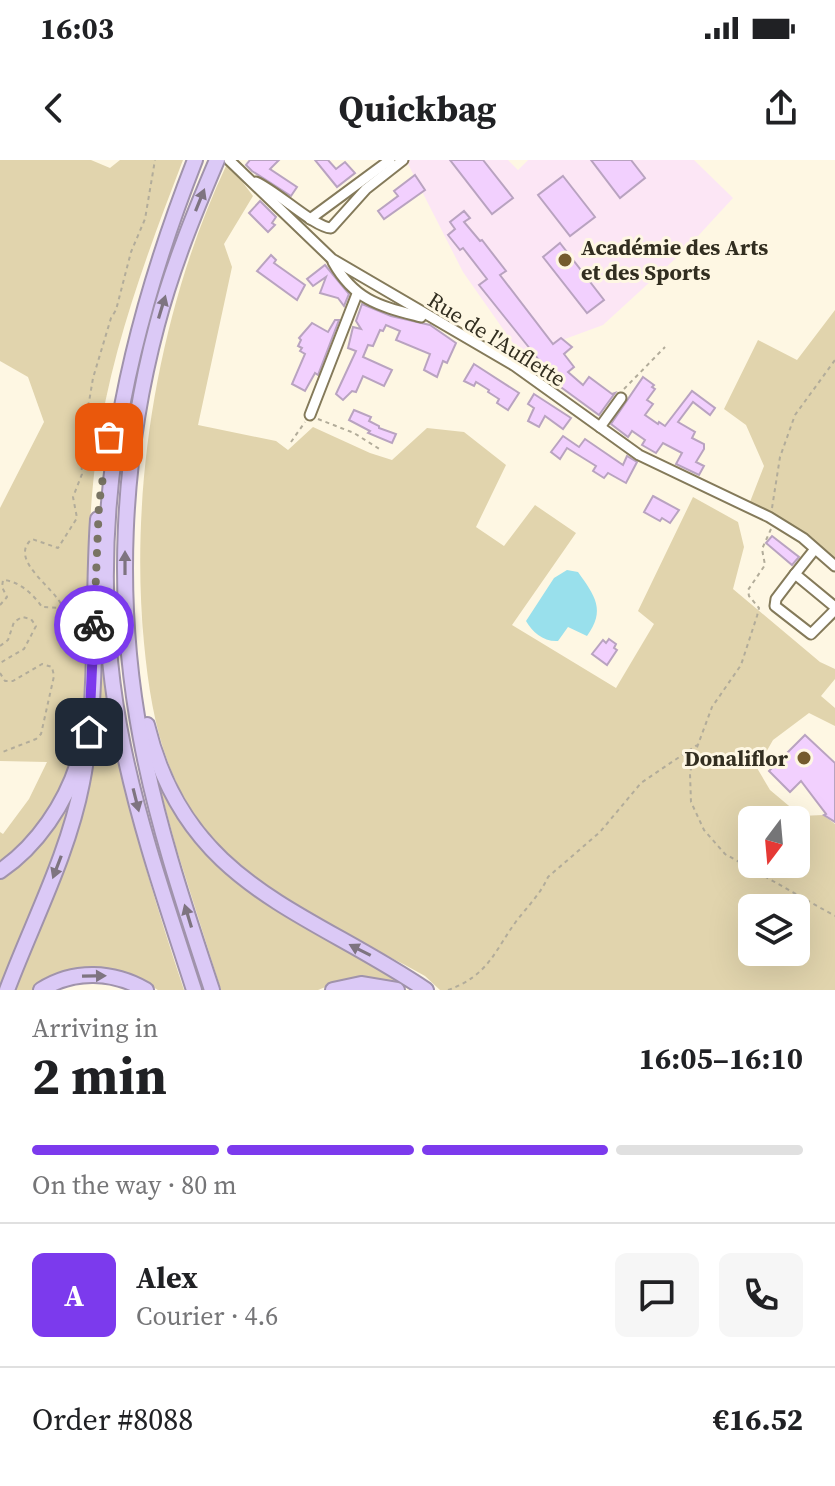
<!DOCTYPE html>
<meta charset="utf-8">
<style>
body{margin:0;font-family:"Source Serif 4",serif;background:#f6f6f6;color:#202124;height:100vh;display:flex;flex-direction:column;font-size:30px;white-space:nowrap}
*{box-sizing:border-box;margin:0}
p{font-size:26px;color:#757577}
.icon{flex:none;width:44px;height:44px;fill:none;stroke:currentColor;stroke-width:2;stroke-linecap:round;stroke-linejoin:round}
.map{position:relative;height:830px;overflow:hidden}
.details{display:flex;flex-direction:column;background:#fff;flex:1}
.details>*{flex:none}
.needle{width:52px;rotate:196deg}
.fabs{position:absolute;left:738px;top:646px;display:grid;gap:16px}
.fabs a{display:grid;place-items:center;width:72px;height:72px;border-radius:12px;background:#fff;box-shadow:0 8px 32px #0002;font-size:40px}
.pin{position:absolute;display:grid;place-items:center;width:68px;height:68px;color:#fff;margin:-34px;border-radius:16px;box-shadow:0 4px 12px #0006}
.courier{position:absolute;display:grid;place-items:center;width:80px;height:80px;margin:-40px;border:6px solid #7c3aed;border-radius:50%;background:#fff;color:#222;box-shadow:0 2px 10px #0007}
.overview em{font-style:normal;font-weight:700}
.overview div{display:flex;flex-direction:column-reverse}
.overview{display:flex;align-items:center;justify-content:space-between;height:136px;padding:0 32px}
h1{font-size:52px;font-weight:700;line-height:60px}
.bar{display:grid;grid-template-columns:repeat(4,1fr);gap:12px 8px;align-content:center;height:96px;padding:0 32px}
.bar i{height:10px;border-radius:6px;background:#e0e0e0}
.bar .active{background:#7c3aed}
.bar p{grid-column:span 4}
.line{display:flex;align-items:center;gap:20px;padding:0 32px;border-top:2px solid #e0e0e0}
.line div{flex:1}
.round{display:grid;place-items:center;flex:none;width:84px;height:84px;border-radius:12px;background:#f6f6f6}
.status{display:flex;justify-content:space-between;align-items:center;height:56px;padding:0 40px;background:#fff;direction:ltr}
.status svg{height:22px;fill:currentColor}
header{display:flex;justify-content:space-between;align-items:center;height:104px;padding:0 32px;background:#fff;font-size:36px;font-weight:700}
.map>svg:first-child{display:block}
.education{fill:#fce6f5}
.green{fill:#e1d4ad;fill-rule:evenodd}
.water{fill:#99e0ec}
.building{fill:#f2d0fe;stroke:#b9a3c0;stroke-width:2}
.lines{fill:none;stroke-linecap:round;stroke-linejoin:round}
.minor-casing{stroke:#847a5a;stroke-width:13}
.highway-casing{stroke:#a093ab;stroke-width:18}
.path{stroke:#b2ac9a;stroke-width:2;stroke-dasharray:4 4;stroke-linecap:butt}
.minor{stroke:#fff;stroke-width:9}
.highway{stroke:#dbc9f6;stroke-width:14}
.oneway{fill:#7e7480}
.done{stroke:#797464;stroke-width:8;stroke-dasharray:0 14.4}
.route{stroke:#7c3aed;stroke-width:10}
.poi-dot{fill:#745b2d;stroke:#fef7e3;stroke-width:3}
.labels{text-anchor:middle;stroke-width:6;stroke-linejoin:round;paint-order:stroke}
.poi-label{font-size:22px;font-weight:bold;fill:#322e20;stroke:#fef7e3;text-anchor:start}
.street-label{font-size:22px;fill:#322e20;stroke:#fef7e3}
</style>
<div class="status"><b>16:03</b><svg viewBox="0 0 49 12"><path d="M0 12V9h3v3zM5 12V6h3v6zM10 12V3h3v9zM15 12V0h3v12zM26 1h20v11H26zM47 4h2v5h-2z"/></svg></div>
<header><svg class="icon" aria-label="back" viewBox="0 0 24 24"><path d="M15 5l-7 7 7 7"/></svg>Quickbag<svg class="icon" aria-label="share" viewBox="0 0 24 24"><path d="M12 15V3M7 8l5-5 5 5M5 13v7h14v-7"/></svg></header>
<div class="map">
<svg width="835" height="830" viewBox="0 0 835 830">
<rect width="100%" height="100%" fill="#fef7e3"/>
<path class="education" d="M406,0H508L518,10L528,0H694L733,38L687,88L603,165L565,179L529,206L463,112Z"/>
<g class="green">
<path d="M0,0H91L110,8L120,0H183C147,94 111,189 97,290C88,354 88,419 86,484C84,530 84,578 67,621C53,655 26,682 0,706V672L3,674L29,639L47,602L0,601V348L44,262L28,217L0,201Z"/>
<path d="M226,6L238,16L253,36L224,84L232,107L198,265L276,281L288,290L313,267L370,293L392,300L427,268L464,272L506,305L476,367L504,386L535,345L576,373L512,465L616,528L654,464L638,451L693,337L738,362L744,387L733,429L820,502L835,509V519L821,536L835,548V566L809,553L773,580L757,608L770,630L801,656L823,655L835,664V830H440L425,816C355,776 266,741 213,679C164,622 151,556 144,483C129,326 159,149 226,6ZM752,660H796V704H752ZM752,748H796V792H752Z"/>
<path d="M835,150V406L803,378L748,347L764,306L746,265L724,249L758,180L797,200Z"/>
<path d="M99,504H102C117,618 148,721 184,830H158L141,820L104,808L84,809L34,830H12L60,713Z"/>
<path d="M159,625H164L200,683L420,830H412L386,820L364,818L340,821L318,830H221L176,687Z"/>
<path d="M65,643L69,644L48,719L0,824V719L11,711Z"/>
</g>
<path class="water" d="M567,410L578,412C595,436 606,450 587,476L568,467L558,481C544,482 532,472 526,461L554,418Z"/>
<g class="building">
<path d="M250,0H279L270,9L297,27L291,36L252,11L246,5Z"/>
<path d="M315,0H328L336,9L345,2L355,13L337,27Z"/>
<path d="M450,0H483L513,38L492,54Z"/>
<path d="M591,0H631L645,18L620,38Z"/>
<path d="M415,15L425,30L384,59L378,51L398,36L394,31Z"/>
<path d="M563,16L595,57L570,76L538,35Z"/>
<path d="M260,41L276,57L272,63L275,65L268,72L249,53Z"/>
<path d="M464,51L470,58L464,62L480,81L482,80L506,111L500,115L553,184L561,178L572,187L564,194L574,207L568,212L583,225L589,217L612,234L615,233L599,255L532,206L539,200L479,125L487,119L463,88L460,90L448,75L455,69L450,62Z"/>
<path d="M560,83L604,140L587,153L543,97Z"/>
<path d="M271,95L276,100L274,103L305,125L297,140L257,111Z"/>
<path d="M325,105L349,134L344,146L338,138L320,133L326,117L313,126L307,119Z"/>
<path d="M362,144L391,156L430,165L456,183L447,203L443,201L437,217L424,210L430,194L396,180L400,171L386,165L383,171L380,170L373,186L368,185L363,197L392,210L384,226L363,216L356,232L352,231L343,240L336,234L356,191L348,188L353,167L361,169L356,161Z"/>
<path d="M335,160H339L318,215L315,213L305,231L292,224L305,194L300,191L302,188L298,186L301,180L299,178L312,163L328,172Z"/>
<path d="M474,204L519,233L508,250L497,243L499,239L488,232L489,230L476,222L474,226L464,221Z"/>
<path d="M643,217L654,225L652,227L655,229L647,240L653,244L645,255L658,264L659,262L665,266L692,231L715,248L710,255L693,242L678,262L695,272L692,278L704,284V289L696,302L704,306L699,315L676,304L682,293L663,283L656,293L642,285L645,280L632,271L628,277L611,264Z"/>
<path d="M534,234L571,258L563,269L545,256L539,267L528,261L534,248L528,244Z"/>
<path d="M354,250L371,257L369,261L379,266V268L396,274L392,283L368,273L370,271L349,260Z"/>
<path d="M563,276L579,287L585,279L623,305L627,296L637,302L626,323L608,313L604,318L593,311L596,306L567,288L560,299L551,292Z"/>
<path d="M653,336L679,350L670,363L662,358L660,361L644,352Z"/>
<path d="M772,376L799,397L792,405L766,383Z"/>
<path d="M609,479L616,484L614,488L617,490L607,505L592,494L603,480L606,483Z"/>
<path d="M805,575L835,603V662L824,655L826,654L801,621L790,632L769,611Z"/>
</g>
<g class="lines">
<defs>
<g id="minor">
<path d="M229,0L332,99L515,206L639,295L769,357L803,378L835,406"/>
<path d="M256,22C278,32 314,67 331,68L366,29L403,0"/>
<path d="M310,59L390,0"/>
<path d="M333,102C355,141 380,146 421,157"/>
<path d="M310,255L357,134"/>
<path d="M600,267L621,238"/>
<path d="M815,389L795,414L835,447"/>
<path d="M795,414L776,439L775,446L811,474L835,450"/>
</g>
<g id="highway">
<path d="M147,565C186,726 306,749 426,830"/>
<path d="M0,711C37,686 66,643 79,600"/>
<path d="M7,830C33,761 68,695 82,623C99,537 92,446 98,359"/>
<path d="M41,830C74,809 113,811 146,830"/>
<path d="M194,830C168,749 140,669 123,586C81,381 120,192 195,0"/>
<path d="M212,830C185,748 157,665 141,579C115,442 121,300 157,165C172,108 194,54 217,0"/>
<path d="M333,830L361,824L397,830"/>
</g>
</defs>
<use href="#minor" class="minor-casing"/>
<use href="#highway" class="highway-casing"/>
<g class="path">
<path d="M624,229L665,187"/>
<path d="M318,259L354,273L381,290"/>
<path d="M291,282L305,262"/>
<path d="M772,348L780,297L795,255L835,200"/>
<path d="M771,369L762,389L765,405L748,430L749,436L759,448L757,456L741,505L712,547L693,598L690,614L691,642L704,670L725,694L835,756"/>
<path d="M0,445L7,437L2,427L3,420C19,421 33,434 42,447L63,448C56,428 7,400 32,379L58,388L77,358L73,337L82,314L81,296L88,248L93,218L111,158L116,150L131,92L145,59L155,0"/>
<path d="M0,486L8,480L14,462L22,457L31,459L36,466L24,489L0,503"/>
<path d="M0,513L5,521H13L42,504L52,507L54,516L41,574L36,579L0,593"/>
<path d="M448,830C490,815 495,789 518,759C529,745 541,733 548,717L600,672L641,623L697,585"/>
</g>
<use href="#minor" class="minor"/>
<use href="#highway" class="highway"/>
</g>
<defs><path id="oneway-solid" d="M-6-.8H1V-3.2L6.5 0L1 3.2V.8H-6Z" transform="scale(2)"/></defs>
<g class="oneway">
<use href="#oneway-solid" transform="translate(200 40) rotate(-68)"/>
<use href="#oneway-solid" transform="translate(162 147) rotate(-73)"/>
<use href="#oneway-solid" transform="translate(125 403) rotate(-90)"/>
<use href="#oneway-solid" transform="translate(136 640) rotate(76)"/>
<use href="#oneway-solid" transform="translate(57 707) rotate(111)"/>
<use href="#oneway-solid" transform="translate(188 756) rotate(-107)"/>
<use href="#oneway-solid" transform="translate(360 790) rotate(-153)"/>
<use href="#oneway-solid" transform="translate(94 816) rotate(-1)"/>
</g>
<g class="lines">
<path class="done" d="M94,465L99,344L109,277"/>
<path class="route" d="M89,572L94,465"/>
</g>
<g class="poi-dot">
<circle cx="565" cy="100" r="8"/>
<circle cx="804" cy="598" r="8"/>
</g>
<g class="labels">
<g class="poi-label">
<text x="581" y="95">Académie des Arts<tspan x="581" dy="25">et des Sports</tspan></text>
<text x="788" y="606" text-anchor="end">Donaliflor</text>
</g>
<g class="street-label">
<text transform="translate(497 179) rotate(32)" y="8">Rue de l'Auflette</text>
</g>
</g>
</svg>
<div class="fabs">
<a><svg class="needle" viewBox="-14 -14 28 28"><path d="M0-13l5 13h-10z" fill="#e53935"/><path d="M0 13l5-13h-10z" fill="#757577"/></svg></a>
<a><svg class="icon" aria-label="layers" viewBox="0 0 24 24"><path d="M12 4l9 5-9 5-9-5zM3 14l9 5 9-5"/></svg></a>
</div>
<div class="pin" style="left:109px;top:277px;background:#ea580c"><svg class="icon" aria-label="bag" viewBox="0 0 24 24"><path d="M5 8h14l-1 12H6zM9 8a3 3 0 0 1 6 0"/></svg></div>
<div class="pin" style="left:89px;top:572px;background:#1f2937"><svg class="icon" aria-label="home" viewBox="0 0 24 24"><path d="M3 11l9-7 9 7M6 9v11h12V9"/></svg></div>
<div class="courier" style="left:94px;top:465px"><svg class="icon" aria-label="bike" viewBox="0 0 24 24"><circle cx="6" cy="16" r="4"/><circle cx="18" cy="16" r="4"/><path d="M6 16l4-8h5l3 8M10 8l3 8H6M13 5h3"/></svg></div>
</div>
<section class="details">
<div class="overview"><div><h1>2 min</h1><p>Arriving in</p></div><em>16:05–16:10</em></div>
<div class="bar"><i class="active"></i><i class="active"></i><i class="active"></i><i></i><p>On the way · 80 m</p></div>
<div class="line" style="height:144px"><b class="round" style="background:#7c3aed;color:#fff">A</b><div><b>Alex</b><p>Courier · 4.6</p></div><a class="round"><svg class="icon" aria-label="chat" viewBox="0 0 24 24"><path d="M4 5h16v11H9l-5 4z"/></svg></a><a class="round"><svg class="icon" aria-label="phone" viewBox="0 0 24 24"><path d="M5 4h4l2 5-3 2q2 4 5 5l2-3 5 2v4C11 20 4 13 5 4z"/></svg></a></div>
<div class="line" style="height:104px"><div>Order #8088</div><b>€16.52</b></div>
</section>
